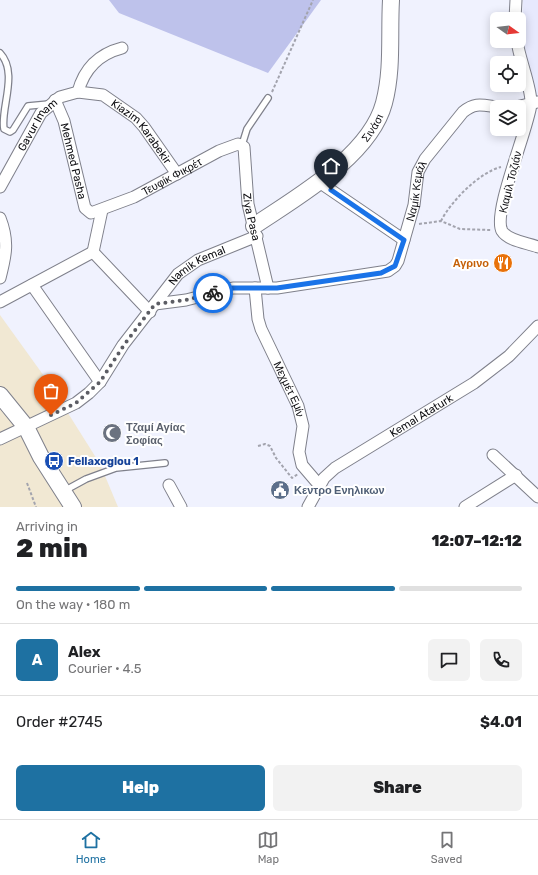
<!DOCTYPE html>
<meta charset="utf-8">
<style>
body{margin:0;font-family:Rubik,sans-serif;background:#f2f2f2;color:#202124;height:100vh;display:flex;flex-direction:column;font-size:15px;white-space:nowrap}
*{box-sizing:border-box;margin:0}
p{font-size:13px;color:#757577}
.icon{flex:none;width:22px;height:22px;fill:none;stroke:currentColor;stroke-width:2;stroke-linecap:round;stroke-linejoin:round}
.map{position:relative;height:507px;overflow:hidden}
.panel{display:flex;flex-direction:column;background:#fff;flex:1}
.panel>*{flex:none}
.needle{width:26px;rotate:104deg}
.tools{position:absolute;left:490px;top:12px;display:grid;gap:8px}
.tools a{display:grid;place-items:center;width:36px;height:36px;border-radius:6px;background:#fff;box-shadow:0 2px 10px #0003;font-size:20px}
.pin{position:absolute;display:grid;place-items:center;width:34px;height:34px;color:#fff;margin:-41px -17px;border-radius:50% 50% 50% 0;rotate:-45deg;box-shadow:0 0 4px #0007}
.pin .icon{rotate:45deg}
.courier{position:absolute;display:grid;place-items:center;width:40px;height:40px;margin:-20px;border:3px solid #1a73e8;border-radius:50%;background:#fff;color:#222;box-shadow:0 1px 5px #0007}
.headline em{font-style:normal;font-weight:800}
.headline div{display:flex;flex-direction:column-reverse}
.headline{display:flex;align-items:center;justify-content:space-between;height:68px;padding:0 16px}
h1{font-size:26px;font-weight:800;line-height:30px}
.bar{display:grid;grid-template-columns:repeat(4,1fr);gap:6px 4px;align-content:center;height:48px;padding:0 16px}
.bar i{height:5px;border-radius:3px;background:#e0e0e0}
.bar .selected{background:#1e71a2}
.bar p{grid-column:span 4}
.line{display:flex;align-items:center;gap:10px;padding:0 16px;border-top:1px solid #e0e0e0}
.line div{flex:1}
.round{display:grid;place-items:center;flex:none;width:42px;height:42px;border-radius:6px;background:#f2f2f2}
.action{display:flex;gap:8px;margin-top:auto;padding:8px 16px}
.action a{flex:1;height:46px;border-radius:6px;background:#1e71a2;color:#fff;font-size:16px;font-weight:800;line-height:46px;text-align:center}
.action a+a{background:#f2f2f2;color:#202124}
.tab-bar{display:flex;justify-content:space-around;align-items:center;height:56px;border-top:1px solid #e0e0e0;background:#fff;font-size:11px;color:#757577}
.tab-bar a{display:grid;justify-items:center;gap:2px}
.tab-bar .selected{color:#1e71a2}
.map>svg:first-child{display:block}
.commercial{fill:#f1e8d3}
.built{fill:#e7e9fd}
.green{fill:#bec2eb}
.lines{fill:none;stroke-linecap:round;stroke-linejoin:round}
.lane-casing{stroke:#7f808b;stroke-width:8}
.street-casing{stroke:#7f808b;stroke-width:13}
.secondary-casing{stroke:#7f808b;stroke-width:18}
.path{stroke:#a3a4ae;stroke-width:2;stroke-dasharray:3 2;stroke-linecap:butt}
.lane{stroke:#fff;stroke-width:5.5}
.street{stroke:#fff;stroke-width:11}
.secondary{stroke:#fff;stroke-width:16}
.done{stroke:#5c5d64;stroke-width:4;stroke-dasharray:0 7.2}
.route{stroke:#1a73e8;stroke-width:5}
.labels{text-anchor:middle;stroke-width:4;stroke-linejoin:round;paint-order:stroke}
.street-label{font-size:11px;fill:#0d0d11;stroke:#fff}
.food-label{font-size:11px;font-weight:bold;fill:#c56008;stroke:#fff;text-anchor:end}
.worship-label{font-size:11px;font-weight:bold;fill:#5b616d;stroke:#fff;text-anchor:start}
.transit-label{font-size:11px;font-weight:bold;fill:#164399;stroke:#fff;text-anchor:start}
.service-label{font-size:11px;font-weight:bold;fill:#4e5e75;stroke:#fff;text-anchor:start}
</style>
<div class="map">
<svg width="538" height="507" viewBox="0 0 538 507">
<rect width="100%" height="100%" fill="#f0f2fe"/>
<path class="commercial" d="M0,315L49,383L100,464L118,507H0Z"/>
<path class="built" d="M523,0H538V99L530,74L524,43Z"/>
<path class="green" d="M109,0H321L268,73L119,13Z"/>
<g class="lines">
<defs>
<g id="lane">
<path d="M0,53C19,73 0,109 4,129L10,132L13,130L28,106L49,104"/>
<path d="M242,145L247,129L268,98"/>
<path d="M64,491L86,479L116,468L165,463"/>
</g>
<g id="street">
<path d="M515,19L516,0"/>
<path d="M517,41C519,58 532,89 531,104C529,127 492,213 502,231C508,241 528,243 538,247"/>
<path d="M78,92C84,69 99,54 122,48"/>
<path id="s1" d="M55,100L64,121L85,208L91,213L134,197L219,151L238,144L244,147L248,204L268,288"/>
<path d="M516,107L537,102"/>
<path d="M319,182L404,240"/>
<path id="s2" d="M0,187L41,113L60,97L78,92L103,95L136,118L144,127L177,174"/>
<path d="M0,218C9,241 6,255 0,278"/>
<path d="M93,252L150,312"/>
<path d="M93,252L102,210"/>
<path d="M32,285L100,382"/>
<path id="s3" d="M255,288L258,319L261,329L298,406L303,426L299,452L302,465L320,486"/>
<path d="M0,302L93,252"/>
<path id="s4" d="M155,304L186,300L233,288H277L388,271L395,266L398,261L414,205L418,172L425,159L463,112C475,102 482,105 497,107"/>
<path id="s5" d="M0,439L76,403L89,393L100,382L123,345L178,274L198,260L257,236"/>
<path d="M493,455L538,497"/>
<path d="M169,485L181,507"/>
<path id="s6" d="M308,507L324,478L335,468L474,383L509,356L538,326"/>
<path d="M465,507L516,475"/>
</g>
<g id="secondary">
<path id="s7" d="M254,226C297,197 370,156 384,103C393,69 389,35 391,0"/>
<path d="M0,395L26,427L41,457L73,507"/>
</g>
</defs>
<use href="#lane" class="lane-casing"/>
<use href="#street" class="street-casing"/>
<use href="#secondary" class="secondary-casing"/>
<g class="path">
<path d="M272,92L313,0"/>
<path d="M441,221C451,201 480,172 501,167"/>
<path d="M419,224L441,221L460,229L491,230"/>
<path d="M258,446L265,444L270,446L276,458L292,478L298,474"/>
<path d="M27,483L36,507"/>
</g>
<use href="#lane" class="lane"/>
<use href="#street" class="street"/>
<use href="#secondary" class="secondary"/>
</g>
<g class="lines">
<path class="done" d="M51,415L76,403L100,382L124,345L155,304L186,300L213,293"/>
<path class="route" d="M213,293L233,288H277L381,273L395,266L404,240L331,190"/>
</g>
<defs>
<symbol id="restaurant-disc" viewBox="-11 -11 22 22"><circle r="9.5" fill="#e8710a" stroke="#fff"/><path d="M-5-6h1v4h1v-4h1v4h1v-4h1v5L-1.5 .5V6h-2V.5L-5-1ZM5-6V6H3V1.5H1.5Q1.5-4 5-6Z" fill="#fff"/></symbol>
<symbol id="mosque-disc" viewBox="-11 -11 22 22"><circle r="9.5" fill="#6b7280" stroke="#fff"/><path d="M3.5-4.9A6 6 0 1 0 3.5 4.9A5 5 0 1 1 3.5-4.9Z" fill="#fff"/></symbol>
<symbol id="bus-disc" viewBox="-11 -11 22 22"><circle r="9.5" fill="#1a4fb4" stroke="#fff"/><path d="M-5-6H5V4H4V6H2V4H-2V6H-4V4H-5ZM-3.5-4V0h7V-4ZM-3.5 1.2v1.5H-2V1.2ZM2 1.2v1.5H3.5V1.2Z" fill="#fff"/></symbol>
<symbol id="civic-disc" viewBox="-11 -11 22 22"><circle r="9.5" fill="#5c6f8a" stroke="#fff"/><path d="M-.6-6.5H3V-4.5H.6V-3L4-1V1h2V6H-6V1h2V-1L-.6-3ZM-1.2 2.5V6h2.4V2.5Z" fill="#fff"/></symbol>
</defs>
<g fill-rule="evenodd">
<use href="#restaurant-disc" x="492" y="252" width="22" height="22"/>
<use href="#mosque-disc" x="101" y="422" width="22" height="22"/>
<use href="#bus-disc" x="43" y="450" width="22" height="22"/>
<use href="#civic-disc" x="269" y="479" width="22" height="22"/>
</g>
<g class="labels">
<g class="street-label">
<text dy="4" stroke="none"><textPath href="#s2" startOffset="73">Gavur Imam</textPath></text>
<text dy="4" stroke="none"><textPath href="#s7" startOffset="155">Σινάσι</textPath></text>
<text dy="4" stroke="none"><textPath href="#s2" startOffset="207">Kiazim Karabekir</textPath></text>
<text dy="4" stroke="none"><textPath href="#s1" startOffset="64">Mehmed Pasha</textPath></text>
<text dy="4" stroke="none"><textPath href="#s1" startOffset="209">Τευφίκ Φικρέτ</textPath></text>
<text transform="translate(510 182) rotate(-76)" y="4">Κιαμίλ Τοζιάν</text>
<text dy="4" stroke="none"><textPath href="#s4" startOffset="323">Ναμίκ Κεμάλ</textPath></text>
<text dy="4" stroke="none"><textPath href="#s1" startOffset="360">Ziya Pasa</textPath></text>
<text dy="4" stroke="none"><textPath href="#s5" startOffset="270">Namik Kemal</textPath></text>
<text dy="4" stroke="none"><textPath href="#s3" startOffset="108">Μεχμέτ Εμίν</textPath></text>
<text dy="4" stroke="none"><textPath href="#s6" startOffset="149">Kemal Ataturk</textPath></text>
</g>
<g class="food-label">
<text x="489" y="267">Αγρινο</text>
</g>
<g class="worship-label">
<text x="126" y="431">Τζαμί Αγίας<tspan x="126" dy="13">Σοφίας</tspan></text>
</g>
<g class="transit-label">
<text x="68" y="465">Fellaxoglou 1</text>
</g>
<g class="service-label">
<text x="294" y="494">Κεντρο Ενηλικων</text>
</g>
</g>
</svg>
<div class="tools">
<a><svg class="needle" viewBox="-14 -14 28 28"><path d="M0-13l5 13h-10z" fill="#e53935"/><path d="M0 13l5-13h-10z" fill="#757577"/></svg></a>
<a><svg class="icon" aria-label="locate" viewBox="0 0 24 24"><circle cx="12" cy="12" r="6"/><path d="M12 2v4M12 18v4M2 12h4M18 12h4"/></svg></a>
<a><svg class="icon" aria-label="layers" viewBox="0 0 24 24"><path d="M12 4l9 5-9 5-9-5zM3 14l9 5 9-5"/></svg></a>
</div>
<div class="pin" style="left:51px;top:415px;background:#ea580c"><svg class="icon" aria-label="bag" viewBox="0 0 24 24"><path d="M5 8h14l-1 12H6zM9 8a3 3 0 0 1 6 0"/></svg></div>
<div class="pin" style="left:331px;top:190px;background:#1f2937"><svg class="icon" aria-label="home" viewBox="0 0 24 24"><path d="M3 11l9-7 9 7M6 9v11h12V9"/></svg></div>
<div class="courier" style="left:213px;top:293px"><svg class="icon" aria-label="bike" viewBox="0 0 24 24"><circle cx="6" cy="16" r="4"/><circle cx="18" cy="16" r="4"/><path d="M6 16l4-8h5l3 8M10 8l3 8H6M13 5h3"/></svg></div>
</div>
<section class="panel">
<div class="headline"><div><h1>2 min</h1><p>Arriving in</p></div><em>12:07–12:12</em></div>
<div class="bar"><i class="selected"></i><i class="selected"></i><i class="selected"></i><i></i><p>On the way · 180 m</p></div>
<div class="line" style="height:72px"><b class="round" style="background:#1e71a2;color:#fff">A</b><div><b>Alex</b><p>Courier · 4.5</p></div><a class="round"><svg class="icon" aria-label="chat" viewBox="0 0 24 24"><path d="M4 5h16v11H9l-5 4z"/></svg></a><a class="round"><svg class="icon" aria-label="phone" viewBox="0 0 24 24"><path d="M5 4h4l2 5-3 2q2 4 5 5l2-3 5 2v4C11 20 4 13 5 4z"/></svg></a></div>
<div class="line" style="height:52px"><div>Order #2745</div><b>$4.01</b></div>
<div class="action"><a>Help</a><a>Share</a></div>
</section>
<nav class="tab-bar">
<a class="selected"><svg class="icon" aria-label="home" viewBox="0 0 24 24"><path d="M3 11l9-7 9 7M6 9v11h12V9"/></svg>Home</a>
<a><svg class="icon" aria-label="map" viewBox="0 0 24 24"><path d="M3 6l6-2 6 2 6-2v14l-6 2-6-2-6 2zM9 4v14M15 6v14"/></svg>Map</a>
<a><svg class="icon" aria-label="saved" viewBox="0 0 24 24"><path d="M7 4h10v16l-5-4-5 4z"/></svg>Saved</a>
</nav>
